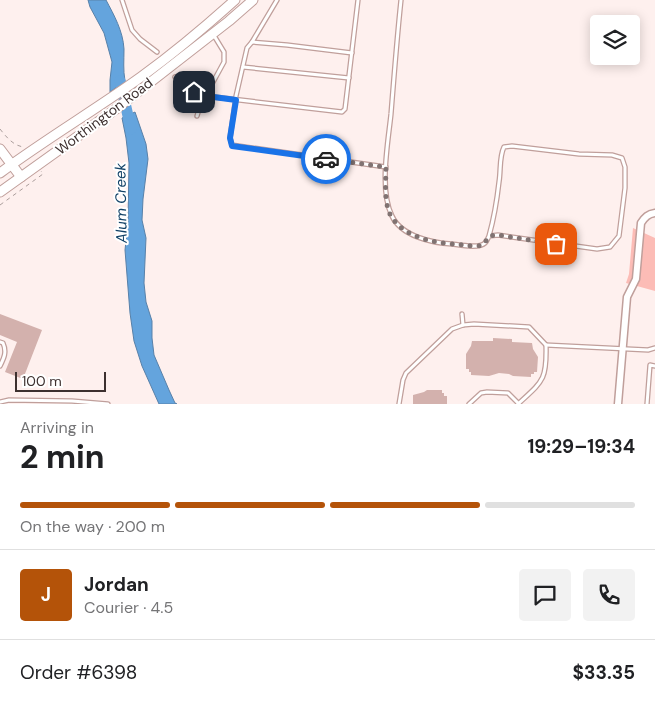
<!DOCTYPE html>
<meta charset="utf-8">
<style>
body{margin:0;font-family:"DM Sans",sans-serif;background:#f2f2f2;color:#202124;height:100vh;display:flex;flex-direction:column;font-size:19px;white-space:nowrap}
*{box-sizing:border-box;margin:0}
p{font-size:16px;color:#757577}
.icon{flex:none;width:28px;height:28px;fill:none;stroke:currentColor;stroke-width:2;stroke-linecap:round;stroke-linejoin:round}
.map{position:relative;height:404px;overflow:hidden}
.sheet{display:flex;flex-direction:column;background:#fff;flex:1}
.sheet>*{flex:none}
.buttons{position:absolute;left:590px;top:15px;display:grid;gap:10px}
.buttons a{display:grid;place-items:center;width:50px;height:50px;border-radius:5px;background:#fff;box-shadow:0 2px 12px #0003;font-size:25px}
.scale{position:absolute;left:15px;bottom:12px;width:91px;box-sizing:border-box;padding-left:5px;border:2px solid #3d302f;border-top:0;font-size:14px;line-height:18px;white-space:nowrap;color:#3d302f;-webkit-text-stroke:4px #fff;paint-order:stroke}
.pin{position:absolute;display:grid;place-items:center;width:42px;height:42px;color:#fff;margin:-21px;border-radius:10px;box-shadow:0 2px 8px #0006}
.courier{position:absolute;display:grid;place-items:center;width:50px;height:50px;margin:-25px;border:4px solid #1a73e8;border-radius:50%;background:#fff;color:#222;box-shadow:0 1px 6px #0007}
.overview em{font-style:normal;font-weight:700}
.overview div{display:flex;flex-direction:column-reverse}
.overview{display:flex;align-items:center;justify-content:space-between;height:85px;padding:0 20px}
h1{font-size:32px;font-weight:700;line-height:38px}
.bar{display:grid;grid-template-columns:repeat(4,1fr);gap:8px 5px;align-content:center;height:60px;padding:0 20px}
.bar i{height:6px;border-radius:4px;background:#e0e0e0}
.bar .active{background:#b45309}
.bar p{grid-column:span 4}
.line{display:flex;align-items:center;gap:12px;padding:0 20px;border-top:1px solid #e0e0e0}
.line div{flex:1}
.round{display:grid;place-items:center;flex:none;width:52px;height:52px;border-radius:5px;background:#f2f2f2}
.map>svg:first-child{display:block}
.green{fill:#fcbcb6}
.water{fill:#64a4dd;stroke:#5881a9}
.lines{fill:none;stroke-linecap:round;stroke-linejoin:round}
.river{stroke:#64a4dd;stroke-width:11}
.building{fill:#d3b1ad}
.lane-casing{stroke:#c09f9b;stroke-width:5.5}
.street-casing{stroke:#c09f9b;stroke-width:9}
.secondary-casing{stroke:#c09f9b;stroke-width:11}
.path{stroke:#ab9e9c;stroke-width:1;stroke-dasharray:4 4;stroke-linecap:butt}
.lane{stroke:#fff;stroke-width:3}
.street{stroke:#fff;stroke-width:6}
.secondary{stroke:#fff;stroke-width:9}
.done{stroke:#817372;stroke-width:5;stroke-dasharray:0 9}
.route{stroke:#1a73e8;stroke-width:6}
.labels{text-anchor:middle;stroke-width:4;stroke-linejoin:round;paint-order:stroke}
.street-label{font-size:14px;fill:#3d302f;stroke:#fff}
.water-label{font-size:15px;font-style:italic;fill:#124267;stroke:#fff}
</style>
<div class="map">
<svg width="655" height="404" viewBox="0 0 655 404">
<rect width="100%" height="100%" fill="#fef0ee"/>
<path class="green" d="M633,228L655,238V291L626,283L629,274Z"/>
<g class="water">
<path d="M88,0H106C114,15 123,31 124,49C124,61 123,69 125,81L110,92V80L112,62L104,33L90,7Z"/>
<path d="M135,112L146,144L148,159L143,199L142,220L146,238L144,283L146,302L152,321V338L154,355L169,390L175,403L177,404H159L142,366L134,341L130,313L125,250L128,222L129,163L126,138L122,118Z"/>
</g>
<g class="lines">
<path class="river" d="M120,81L131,129"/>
</g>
<g class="building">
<path d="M0,314L42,330L23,379L5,372L17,342L0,335Z"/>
<path d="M493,338L512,339V342L532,343L533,349L538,357L537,372H534V374H531V377L513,376L509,374L499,373L489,376L471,375V372H469V369H466V354L471,346L472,341H493Z"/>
<path d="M427,390H442V393H444V396H447V404H413V395L424,392Z"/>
</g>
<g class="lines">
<defs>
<g id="lane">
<path d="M122,0L132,30L140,39L157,52"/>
<path d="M277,0L252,42L247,48L236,96L230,138L232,145L386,167"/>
<path d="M401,0C397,38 394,76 391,114C388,143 379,190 392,216C401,236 432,243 452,244C460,245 479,249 485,243C487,241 488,238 489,236L498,235L597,249L610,247L619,236L625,188V167L622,158L612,155L579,154L512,146L504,147C499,157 501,170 499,182C497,200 494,218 489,236"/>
<path d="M252,42L287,45L352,53"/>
<path d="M243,67L349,78"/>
<path d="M175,77C184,88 193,92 206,96L342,112L345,109L358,0"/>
<path d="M197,116L200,106L224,62V52L213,34"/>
<path d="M462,314L463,325"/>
<path d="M0,342L3,343C7,352 4,358 0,366"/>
<path d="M546,345L648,350L655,348"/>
<path d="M0,402L9,400L72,401L108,404"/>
<path d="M399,404L403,380L406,373L452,329L463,325L474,324L529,327L546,345C547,380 543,381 518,404"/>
<path d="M469,404L481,393L487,392L508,393L519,404"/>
<path d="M647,404L650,365L655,366"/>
</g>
<path id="street" d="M618,404L627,297L636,279L641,223C645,217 648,214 655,213"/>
<g id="secondary">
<path d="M0,149L21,177"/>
<path d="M0,173C46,139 95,110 141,77C174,53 205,27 235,0"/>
<path d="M0,192L116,109L229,21L253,0"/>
</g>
</defs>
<use href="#lane" class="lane-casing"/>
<use href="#street" class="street-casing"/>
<use href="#secondary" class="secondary-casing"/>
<g class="path">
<path d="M0,129C7,138 14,146 24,147"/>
<path d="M0,205L43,174L41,171"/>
</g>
<use href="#lane" class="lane"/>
<use href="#street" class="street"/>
<use href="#secondary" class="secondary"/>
</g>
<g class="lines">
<path class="done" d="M326,159L386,167C386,182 383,206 393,219C409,240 438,243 463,245C467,245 474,247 478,246C484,245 486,241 489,236L498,235L556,244"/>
<path class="route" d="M194,92L206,96L236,100L230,138L232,146L326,159"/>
</g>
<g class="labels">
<g class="street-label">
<text transform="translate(104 116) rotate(-37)" y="5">Worthington Road</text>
</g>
<g class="water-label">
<text transform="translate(121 203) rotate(-91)" y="5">Alum Creek</text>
</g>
</g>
</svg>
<div class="buttons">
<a><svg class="icon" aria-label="layers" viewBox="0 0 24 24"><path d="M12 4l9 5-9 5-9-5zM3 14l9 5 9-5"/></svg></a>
</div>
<div class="scale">100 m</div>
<div class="pin" style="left:556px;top:244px;background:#ea580c"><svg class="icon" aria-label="bag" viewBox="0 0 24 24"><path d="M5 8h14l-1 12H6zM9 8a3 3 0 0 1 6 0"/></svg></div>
<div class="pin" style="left:194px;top:92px;background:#1f2937"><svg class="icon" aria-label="home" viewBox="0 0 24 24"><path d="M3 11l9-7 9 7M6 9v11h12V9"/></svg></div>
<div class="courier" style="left:326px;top:159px"><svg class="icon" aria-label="car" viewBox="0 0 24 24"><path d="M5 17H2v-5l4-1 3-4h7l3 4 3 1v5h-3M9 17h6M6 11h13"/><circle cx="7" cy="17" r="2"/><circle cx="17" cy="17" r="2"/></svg></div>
</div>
<section class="sheet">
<div class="overview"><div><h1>2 min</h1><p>Arriving in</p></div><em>19:29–19:34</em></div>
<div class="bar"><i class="active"></i><i class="active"></i><i class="active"></i><i></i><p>On the way · 200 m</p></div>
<div class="line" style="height:90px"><b class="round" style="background:#b45309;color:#fff">J</b><div><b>Jordan</b><p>Courier · 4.5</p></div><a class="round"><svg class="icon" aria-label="chat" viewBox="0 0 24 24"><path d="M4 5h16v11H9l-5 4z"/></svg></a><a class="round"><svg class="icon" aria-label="phone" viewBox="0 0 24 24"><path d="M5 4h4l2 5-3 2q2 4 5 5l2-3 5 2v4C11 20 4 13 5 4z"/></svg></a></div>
<div class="line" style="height:65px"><div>Order #6398</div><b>$33.35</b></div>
</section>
